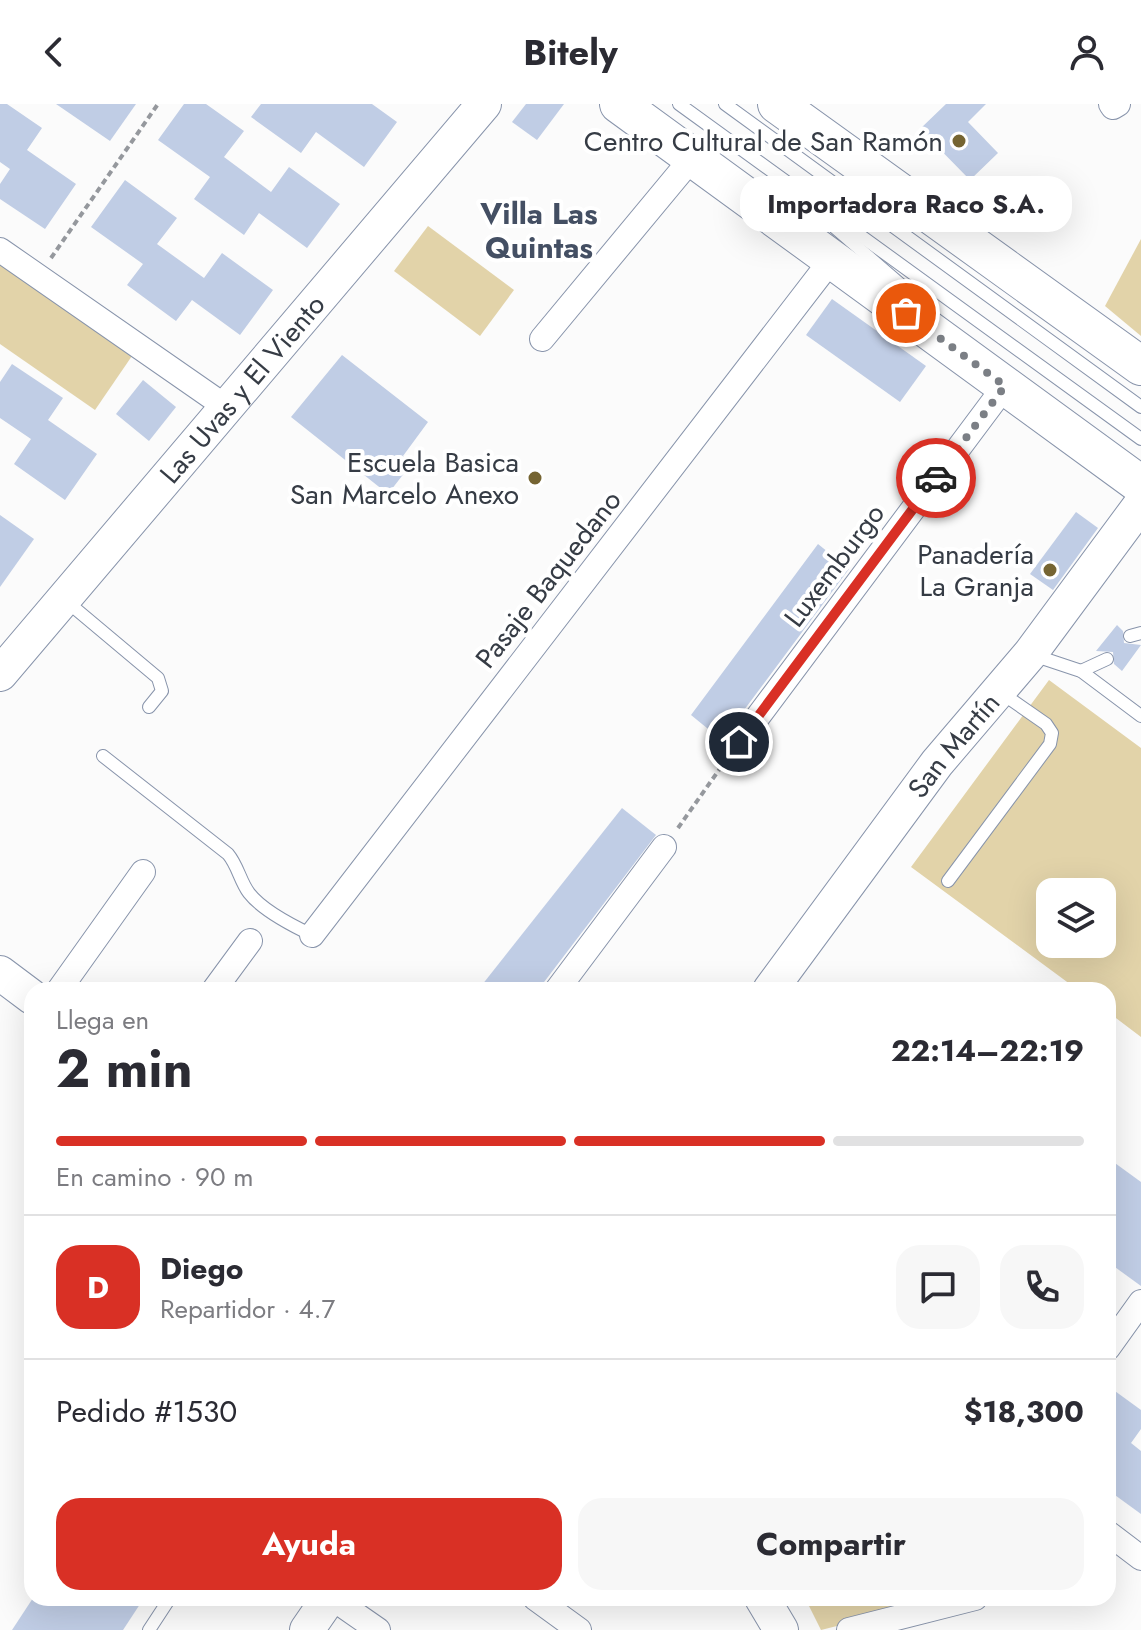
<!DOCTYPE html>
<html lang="es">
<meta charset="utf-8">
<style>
body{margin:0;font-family:Jost,sans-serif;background:#f7f7f7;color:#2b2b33;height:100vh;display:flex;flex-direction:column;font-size:30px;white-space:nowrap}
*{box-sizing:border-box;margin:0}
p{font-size:26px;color:#7c7c81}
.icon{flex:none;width:44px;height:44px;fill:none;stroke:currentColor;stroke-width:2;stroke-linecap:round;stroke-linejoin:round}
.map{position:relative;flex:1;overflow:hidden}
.panel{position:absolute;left:24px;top:878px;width:1092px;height:624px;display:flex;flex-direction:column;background:#fff;border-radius:24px;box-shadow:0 8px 32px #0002}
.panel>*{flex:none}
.fabs{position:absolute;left:1036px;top:774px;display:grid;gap:16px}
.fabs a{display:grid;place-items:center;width:80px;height:80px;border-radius:16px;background:#fff;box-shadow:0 8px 32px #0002;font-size:40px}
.pin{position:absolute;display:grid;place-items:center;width:68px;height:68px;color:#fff;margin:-34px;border:4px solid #fff;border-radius:50%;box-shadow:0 2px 8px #0007}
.courier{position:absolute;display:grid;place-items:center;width:80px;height:80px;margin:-40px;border:6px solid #d93025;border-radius:50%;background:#fff;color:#222;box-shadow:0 2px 10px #0007}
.bubble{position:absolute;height:56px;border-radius:24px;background:#fff;box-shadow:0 8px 32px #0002;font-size:26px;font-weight:700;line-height:56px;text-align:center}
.head em{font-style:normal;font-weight:700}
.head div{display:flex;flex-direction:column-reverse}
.head{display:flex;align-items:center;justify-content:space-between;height:136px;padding:0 32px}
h1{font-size:52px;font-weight:700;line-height:60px}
.bar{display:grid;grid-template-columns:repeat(4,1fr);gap:12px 8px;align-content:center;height:96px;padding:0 32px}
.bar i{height:10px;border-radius:6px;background:#e1e1e2}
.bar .on{background:#d93025}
.bar p{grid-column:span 4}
.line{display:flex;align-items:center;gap:20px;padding:0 32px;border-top:2px solid #e1e1e2}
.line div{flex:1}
.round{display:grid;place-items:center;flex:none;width:84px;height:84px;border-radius:24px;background:#f7f7f7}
.action{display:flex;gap:16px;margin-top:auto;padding:16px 32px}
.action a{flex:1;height:92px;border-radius:24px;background:#d93025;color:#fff;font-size:32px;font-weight:700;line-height:92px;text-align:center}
.action a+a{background:#f7f7f7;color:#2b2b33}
header{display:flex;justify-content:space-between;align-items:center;height:104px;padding:0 32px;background:#fff;font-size:36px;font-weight:700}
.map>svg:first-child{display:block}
.green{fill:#e2d3a9;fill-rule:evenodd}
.building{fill:#c0cde5}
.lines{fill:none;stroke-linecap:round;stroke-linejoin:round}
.lane-casing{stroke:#8894ab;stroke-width:14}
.street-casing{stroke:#8894ab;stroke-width:26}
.secondary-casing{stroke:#8894ab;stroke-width:36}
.primary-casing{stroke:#8894ab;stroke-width:40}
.path{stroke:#95989d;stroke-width:4;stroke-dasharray:6 4;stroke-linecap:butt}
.lane{stroke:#fff;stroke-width:12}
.street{stroke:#fff;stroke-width:24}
.secondary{stroke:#fff;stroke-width:34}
.primary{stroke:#fff;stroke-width:38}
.done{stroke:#7b7f85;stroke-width:8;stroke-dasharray:0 14.4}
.route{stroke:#d93025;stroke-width:10}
.poi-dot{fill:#756432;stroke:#fff;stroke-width:3}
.labels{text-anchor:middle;stroke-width:8;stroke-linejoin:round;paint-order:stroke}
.poi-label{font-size:28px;fill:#363c45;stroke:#fff;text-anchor:end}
.street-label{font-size:28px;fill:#363c45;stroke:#fff}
.neighbourhood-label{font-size:30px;font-weight:bold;fill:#444f63;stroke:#fff}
</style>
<header><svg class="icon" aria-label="back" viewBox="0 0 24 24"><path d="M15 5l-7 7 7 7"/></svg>Bitely<svg class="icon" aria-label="person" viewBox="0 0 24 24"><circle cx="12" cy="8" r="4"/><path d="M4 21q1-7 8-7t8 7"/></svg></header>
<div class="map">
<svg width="1141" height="1526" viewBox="0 0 1141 1526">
<rect width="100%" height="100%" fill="#fbfbfb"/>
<g class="green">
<path d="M428,122L514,186L480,232L394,167Z"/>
<path d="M1141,135V232L1105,202Z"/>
<path d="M0,156L134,249L95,306L0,240Z"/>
<path d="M1049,576L1141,644V933L1108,908V886H1078L911,763ZM1050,788H1102V840H1050Z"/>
<path d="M805,1494H948L821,1526Z"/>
</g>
<g class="building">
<path d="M0,0H7L42,24L27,46L76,80L45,125L0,95V80L10,65L0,58Z"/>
<path d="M56,0H136L110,37Z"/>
<path d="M184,0H206L244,27L224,53L271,88L289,63L340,100L307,144L259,109L244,131L194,95L210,73L158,36Z"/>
<path d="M261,0H372L397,18L364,63L316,28L301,49L251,13Z"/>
<path d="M526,0H564L537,36L512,18Z"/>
<path d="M946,0H986L968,18L998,49L970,76L920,25Z"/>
<path d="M125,76L177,114L157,140L204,174L222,149L273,186L240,231L192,196L176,217L127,181L143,160L91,123Z"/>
<path d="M832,195L926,262L900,298L806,231Z"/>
<path d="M342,251L428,318L403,352L412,359L388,390L291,313Z"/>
<path d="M12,260L63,294L48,316L97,350L65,396L14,360L31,335L0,314V278Z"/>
<path d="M143,276L176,303L149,337L116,310Z"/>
<path d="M1076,408L1098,424L1053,486L1030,470Z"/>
<path d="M0,411L34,435L0,483Z"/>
<path d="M818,440L849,465L727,629L724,638L691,611Z"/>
<path d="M1117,521L1123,527L1124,539L1141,541L1122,567L1114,560L1113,548L1096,547Z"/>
<path d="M622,704L656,731L538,886H478Z"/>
<path d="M1108,1054L1141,1078V1182L1108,1158Z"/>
<path d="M1108,1282L1141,1306V1325L1131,1339L1141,1347V1410L1108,1386V1370L1116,1359L1108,1353Z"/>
<path d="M33,1494H144L123,1526H12Z"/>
</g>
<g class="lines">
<defs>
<g id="lane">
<path d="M679,0L1141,335"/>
<path d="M725,0L1141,303"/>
<path d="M818,109L922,199"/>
<path d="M65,496L158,574L162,587L149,603"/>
<path d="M1130,532L1141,529"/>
<path d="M1033,551L1081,567L1141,612"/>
<path d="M1081,567L1107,555"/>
<path d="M103,652L228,750C238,762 240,777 249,789C262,806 293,822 312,831"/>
<path d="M948,777L1050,640L1052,629L1046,620L1000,588"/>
<path d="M149,1526L170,1494"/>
</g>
<g id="street">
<path d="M1111,0L1113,3L1118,0"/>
<path d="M0,146L226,303"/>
<path d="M542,235L693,53"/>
<path d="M739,638L1005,282"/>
<path d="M312,831L832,155"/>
<path d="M59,886L143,768"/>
<path d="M214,886L250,837"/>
<path d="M557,886L664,743"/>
<path d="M1108,1244L1141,1198"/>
<path d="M1108,1429L1141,1454"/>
<path d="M332,1494L378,1526"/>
<path d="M535,1494L579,1526"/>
<path d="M849,1526L975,1494"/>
</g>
<g id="secondary">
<path id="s1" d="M0,570L484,0"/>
<path d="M0,869L32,893"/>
<path id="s2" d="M770,886L937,659L1030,550L1141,400"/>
<path d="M762,1494L781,1526"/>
<path d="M307,1526L329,1494"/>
</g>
<g id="primary">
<path d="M619,0L1141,381"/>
<path d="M777,0L1141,262"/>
</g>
</defs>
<use href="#lane" class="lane-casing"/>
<use href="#street" class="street-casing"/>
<use href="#secondary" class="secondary-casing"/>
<use href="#primary" class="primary-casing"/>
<g class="path">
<path d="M51,154L158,0"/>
<path d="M678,724L726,656"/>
</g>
<use href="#lane" class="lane"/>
<use href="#street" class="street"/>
<use href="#secondary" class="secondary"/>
<use href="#primary" class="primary"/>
</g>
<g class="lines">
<path class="done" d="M906,209L1005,282L936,374"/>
<path class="route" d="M739,638L936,374"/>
</g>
<g class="poi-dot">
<circle cx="959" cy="37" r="8"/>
<circle cx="535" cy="374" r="8"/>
<circle cx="1050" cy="466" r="8"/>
</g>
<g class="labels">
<g class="poi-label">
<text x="943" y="47">Centro Cultural de San Ramón</text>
<text x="519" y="368">Escuela Basica<tspan x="519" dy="32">San Marcelo Anexo</tspan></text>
<text x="1034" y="460">Panadería<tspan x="1034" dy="32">La Granja</tspan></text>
</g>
<g class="street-label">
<text dy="10" stroke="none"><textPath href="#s1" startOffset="374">Las Uvas y El Viento</textPath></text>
<text transform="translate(834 461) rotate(-53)" y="10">Luxemburgo</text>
<text transform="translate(548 475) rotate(-52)" y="10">Pasaje Baquedano</text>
<text dy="10" stroke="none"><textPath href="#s2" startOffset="306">San Martín</textPath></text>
</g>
<g class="neighbourhood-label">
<text x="539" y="120">Villa Las<tspan x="539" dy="34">Quintas</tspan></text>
</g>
</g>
</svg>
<div class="fabs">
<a><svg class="icon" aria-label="layers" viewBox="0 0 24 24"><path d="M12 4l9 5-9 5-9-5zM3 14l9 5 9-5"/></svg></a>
</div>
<div class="pin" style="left:906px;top:209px;background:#ea580c"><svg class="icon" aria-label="bag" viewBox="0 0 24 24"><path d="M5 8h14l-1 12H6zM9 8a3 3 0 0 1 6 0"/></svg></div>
<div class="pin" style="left:739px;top:638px;background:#1f2937"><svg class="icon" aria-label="home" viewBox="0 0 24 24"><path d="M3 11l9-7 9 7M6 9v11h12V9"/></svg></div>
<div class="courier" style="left:936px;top:374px"><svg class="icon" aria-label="car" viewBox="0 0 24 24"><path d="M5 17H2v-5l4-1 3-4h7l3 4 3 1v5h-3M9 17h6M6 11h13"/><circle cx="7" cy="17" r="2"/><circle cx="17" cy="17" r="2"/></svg></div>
<div class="bubble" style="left:740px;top:72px;width:332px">Importadora Raco S.A.</div>
<section class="panel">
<div class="head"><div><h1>2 min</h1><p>Llega en</p></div><em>22:14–22:19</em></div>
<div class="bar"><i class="on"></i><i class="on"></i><i class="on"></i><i></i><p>En camino · 90 m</p></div>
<div class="line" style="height:144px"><b class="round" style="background:#d93025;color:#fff">D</b><div><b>Diego</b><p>Repartidor · 4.7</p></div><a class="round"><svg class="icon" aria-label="chat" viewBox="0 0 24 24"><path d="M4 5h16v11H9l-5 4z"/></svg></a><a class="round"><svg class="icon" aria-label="phone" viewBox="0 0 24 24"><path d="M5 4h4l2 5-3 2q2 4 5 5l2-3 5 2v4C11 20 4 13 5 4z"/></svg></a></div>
<div class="line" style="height:104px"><div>Pedido #1530</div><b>$18,300</b></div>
<div class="action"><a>Ayuda</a><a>Compartir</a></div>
</section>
</div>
